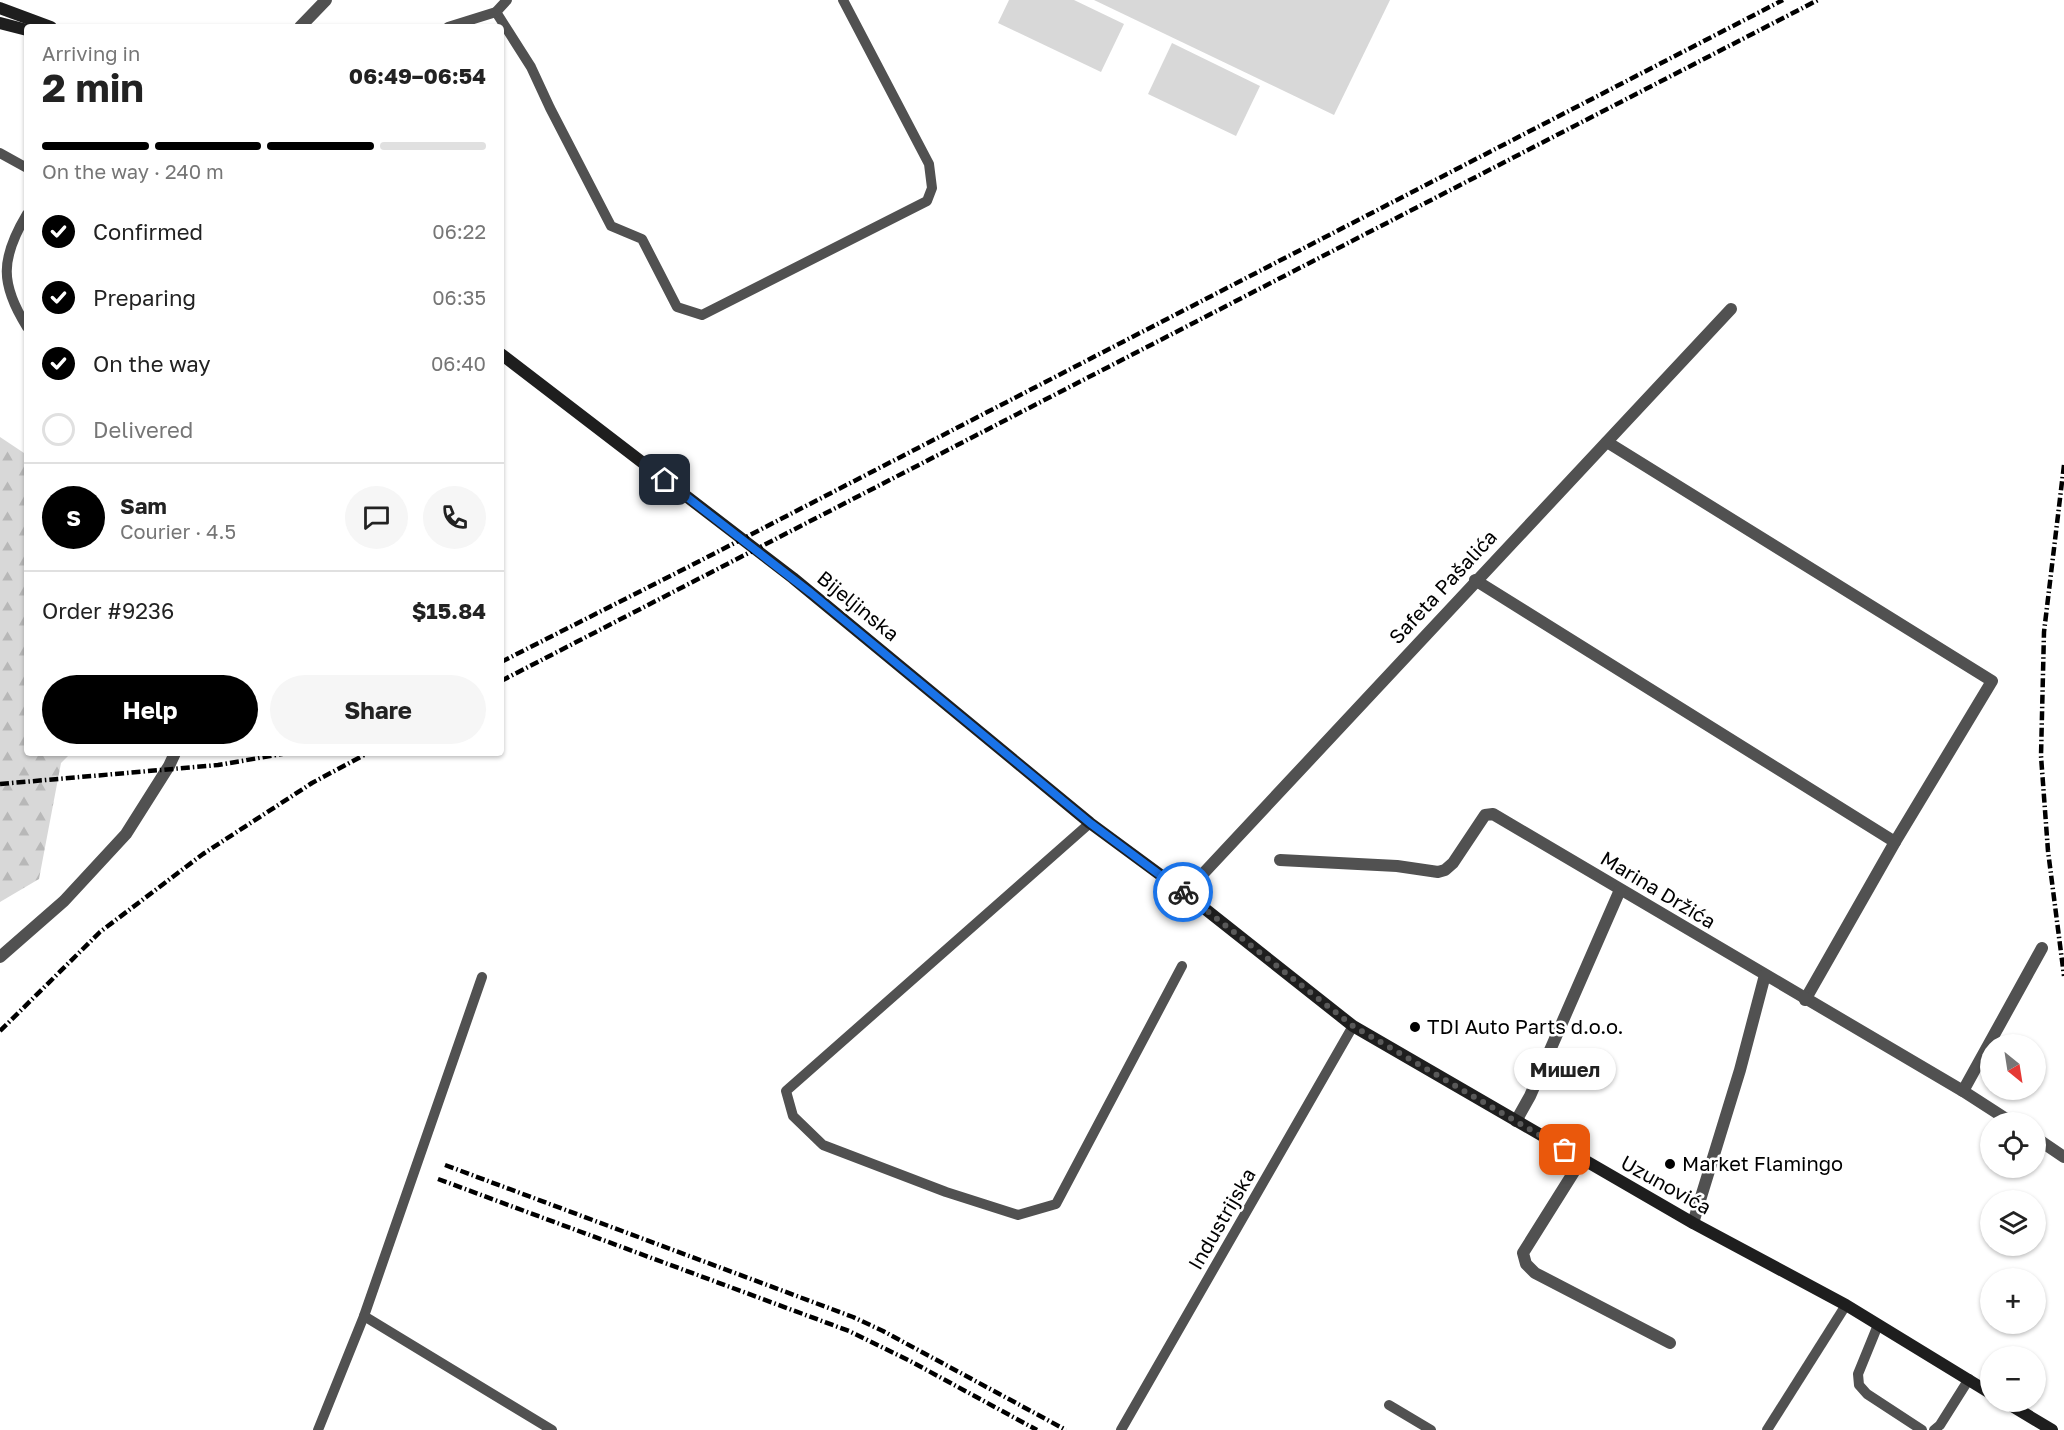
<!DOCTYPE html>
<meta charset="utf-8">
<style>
body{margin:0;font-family:"Golos Text",sans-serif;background:#f6f6f6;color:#222;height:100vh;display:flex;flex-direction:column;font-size:22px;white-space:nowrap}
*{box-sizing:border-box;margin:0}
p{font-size:20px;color:#767676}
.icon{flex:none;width:33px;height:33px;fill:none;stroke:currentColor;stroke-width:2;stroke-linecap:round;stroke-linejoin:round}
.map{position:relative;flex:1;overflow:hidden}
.details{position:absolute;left:24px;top:24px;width:480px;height:732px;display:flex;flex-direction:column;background:#fff;border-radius:6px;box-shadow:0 2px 4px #0004}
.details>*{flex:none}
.needle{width:39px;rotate:150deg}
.tools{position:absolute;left:1980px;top:1034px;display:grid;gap:12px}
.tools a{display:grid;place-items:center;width:66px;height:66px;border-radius:50%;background:#fff;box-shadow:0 2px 4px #0004;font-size:30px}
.pin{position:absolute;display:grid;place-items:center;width:51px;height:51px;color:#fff;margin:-26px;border-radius:12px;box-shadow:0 3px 9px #0006}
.courier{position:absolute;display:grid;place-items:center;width:60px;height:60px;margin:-30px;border:4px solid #1a73e8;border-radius:50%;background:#fff;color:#222;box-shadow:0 2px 8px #0007}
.bubble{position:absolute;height:42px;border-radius:21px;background:#fff;box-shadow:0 2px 4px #0004;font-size:20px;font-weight:700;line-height:42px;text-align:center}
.overview em{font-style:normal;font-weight:700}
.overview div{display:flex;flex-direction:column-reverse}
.overview{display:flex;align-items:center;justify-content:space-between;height:102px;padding:0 18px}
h1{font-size:39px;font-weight:700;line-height:45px}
.bar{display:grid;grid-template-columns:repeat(4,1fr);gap:9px 6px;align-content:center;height:72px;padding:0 18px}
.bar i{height:8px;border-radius:4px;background:#e0e0e0}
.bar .on{background:#000}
.bar p{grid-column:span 4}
.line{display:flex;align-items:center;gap:15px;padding:0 18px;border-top:2px solid #e0e0e0}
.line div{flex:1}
.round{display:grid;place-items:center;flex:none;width:63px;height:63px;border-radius:32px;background:#f6f6f6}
ol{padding:0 18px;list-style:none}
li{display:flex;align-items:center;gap:18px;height:66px}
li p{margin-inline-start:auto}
li .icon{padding:6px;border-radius:50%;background:#000;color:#fff;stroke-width:4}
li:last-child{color:#767676}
li i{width:33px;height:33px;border:3px solid #e0e0e0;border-radius:50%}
.primary-button{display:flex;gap:12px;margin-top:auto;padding:12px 18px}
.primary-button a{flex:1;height:69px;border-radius:36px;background:#000;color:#fff;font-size:24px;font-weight:700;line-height:69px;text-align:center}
.primary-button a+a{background:#f6f6f6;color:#222}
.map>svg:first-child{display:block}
.green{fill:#d8d8d8}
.forest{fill:url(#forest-firs)}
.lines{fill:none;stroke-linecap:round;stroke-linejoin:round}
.service{stroke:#515151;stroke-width:10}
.minor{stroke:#515151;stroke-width:12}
.secondary{stroke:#1e1e1e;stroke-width:12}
.rail{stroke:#000;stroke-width:4.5;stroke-dasharray:9 3 1.5 3;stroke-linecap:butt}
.done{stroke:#595959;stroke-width:6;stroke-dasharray:0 10.8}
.route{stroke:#1a73e8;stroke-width:8}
.poi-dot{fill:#000;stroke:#fff;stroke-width:2}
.labels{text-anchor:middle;stroke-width:5;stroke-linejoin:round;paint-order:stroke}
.street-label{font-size:20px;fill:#000;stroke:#fff}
.poi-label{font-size:20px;fill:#000;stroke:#fff;text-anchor:start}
</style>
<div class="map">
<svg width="2064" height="1430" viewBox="0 0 2064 1430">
<defs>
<pattern id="forest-firs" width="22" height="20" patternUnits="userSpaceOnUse" patternTransform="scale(1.5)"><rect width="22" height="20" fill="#d8d8d8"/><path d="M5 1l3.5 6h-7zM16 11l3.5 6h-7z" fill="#b8b8b8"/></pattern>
</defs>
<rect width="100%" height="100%" fill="#fff"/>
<g class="green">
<path d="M1009,0H1074L1124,24L1101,72L998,23Z"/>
<path d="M1094,0H1390L1334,115Z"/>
<path d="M1172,43L1260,86L1236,136L1148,94Z"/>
</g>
<path class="forest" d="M0,437L27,455V753H71L61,763L39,879L0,902Z"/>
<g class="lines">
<g class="service">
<path d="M496,12L531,67L550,108L611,226L642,239L677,307L702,315L927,201L932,188L929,164L843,0"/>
<path d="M448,27L496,12L507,0"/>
<path d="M0,153L27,168"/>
<path d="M27,214C0,259 0,284 27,327"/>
<path d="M1090,823L786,1091L793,1116L823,1145L946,1192L1018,1215L1056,1204L1182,966"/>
<path d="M364,1316L552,1430"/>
<path d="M1878,1325L1858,1374L1859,1385L1867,1394L1922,1430"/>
<path d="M1389,1405L1431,1430"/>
<path d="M318,1430L364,1316L482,977"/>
<path d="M1121,1430L1353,1026"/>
<path d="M1767,1430L1846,1305"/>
<path d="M1934,1430L1940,1425L1969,1379"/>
</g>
<g class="minor">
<path d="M300,27L326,0"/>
<path d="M1607,442L1992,681L1895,842"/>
<path d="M1475,580L1895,842L1805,1000"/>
<path d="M1280,860L1397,866L1438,872L1445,870L1453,863L1485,815L1493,814L1963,1091L2011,1122"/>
<path d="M1185,893L1731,309"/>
<path d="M0,957L64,901L126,834L169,766L175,753"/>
<path d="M1963,1091L2042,948"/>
<path d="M1516,1121L1530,1096L1620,890"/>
<path d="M2036,1138L2064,1157"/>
<path d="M1582,1159L1523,1253L1526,1264L1535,1273L1670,1343"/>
<path d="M1693,1223L1740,1070L1765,975"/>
</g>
<g class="secondary">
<path d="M0,8L51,27"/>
<path d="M0,23L27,30"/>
<path d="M501,354L793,578L1090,823L1185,893L1353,1026L1693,1223L1846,1305L1990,1393"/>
<path d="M2004,1401L2052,1430"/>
</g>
<g class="rail">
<path d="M2064,465L2044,632L2041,756L2048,851L2064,976"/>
<path d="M501,662L692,565L1783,0"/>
<path d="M501,681L1818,0"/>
<path d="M0,784L218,765L288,753"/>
<path d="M0,1031L100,932L203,854L312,783L368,753"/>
<path d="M445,1165L853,1317L883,1331L1066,1430"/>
<path d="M438,1179L849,1331L912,1362L1037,1430"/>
</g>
</g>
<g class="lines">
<path class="done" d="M1183,892L1353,1026L1565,1150"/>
<path class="route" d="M665,480L811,593L1090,823L1183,892"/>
</g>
<g class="poi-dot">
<circle cx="1415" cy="1027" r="6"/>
<circle cx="1670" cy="1164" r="6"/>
</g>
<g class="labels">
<g class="street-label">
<text transform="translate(1443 587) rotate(-47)" y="7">Safeta Pašalića</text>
<text transform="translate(858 606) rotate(39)" y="7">Bijeljinska</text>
<text transform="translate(1658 890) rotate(31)" y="7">Marina Držića</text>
<text transform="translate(1666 1185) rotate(29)" y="7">Uzunovića</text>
<text transform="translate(1222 1219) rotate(-60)" y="7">Industrijska</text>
</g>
<g class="poi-label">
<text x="1427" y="1034">TDI Auto Parts d.o.o.</text>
<text x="1682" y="1171">Market Flamingo</text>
</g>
</g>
</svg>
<div class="tools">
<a><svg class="needle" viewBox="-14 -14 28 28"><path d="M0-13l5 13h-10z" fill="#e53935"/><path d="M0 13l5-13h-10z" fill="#767676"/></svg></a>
<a><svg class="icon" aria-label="locate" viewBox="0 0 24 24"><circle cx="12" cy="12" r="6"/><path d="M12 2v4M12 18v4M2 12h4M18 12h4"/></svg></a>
<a><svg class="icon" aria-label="layers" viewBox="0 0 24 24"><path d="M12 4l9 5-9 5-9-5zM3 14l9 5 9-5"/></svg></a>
<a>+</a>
<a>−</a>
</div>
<div class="pin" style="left:1565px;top:1150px;background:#ea580c"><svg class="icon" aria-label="bag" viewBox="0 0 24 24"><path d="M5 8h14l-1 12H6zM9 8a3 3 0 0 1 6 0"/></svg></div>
<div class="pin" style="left:665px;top:480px;background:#1f2937"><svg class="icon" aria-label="home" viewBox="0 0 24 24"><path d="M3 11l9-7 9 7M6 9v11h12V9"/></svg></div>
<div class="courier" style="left:1183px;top:892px"><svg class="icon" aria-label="bike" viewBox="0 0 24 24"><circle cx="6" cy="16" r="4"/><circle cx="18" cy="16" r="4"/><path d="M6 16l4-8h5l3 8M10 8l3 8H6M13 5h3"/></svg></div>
<div class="bubble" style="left:1514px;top:1048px;width:102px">Мишел</div>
<section class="details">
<div class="overview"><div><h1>2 min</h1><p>Arriving in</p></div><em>06:49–06:54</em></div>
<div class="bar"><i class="on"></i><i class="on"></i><i class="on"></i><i></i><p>On the way · 240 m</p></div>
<ol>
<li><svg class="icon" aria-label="check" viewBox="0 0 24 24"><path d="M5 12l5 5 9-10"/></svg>Confirmed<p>06:22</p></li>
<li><svg class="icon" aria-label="check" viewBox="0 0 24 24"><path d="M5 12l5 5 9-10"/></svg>Preparing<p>06:35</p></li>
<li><svg class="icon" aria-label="check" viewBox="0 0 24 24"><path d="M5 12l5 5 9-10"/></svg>On the way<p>06:40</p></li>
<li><i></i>Delivered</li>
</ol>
<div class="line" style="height:108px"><b class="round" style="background:#000;color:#fff">S</b><div><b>Sam</b><p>Courier · 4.5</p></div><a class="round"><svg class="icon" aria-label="chat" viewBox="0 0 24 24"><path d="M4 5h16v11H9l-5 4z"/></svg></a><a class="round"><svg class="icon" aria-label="phone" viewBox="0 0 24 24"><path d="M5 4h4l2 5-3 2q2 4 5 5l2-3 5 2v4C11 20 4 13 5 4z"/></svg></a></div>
<div class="line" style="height:78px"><div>Order #9236</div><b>$15.84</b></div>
<div class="primary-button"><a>Help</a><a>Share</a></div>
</section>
</div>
